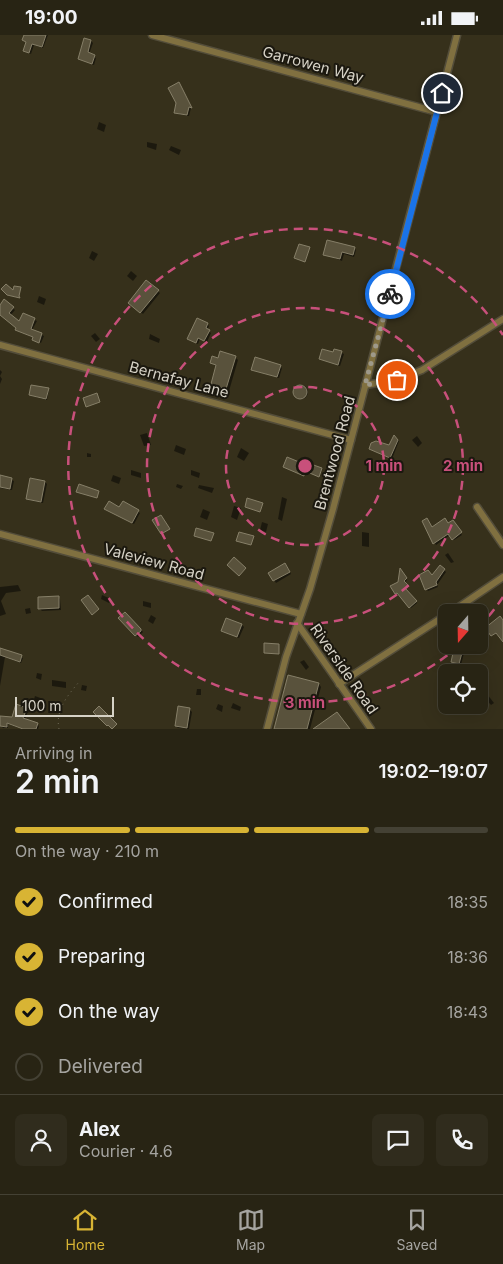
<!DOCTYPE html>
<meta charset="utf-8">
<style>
body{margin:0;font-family:Inter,sans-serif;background:#302c1d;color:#f1f3f6;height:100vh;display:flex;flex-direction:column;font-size:19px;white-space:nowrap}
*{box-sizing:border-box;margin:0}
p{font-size:16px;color:#a5a4a0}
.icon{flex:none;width:28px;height:28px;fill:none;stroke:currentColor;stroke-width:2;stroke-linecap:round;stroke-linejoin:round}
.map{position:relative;height:694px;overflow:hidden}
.drawer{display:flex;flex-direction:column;background:#282414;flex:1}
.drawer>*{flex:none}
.needle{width:32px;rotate:200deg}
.fabs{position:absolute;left:438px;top:569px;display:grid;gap:10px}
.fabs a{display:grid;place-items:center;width:50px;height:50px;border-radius:8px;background:#282414;box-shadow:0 5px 20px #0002,0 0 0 1px #444134;font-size:25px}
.scale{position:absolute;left:15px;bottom:12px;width:99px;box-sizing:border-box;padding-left:5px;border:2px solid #d6d2c6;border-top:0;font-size:14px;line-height:18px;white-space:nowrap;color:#d6d2c6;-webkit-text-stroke:4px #1b180f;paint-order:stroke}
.pin{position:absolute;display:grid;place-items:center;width:42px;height:42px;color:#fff;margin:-21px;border:2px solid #fff;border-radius:50%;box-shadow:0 1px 5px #0007}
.courier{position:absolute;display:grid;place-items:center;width:50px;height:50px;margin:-25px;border:4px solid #1a73e8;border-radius:50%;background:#fff;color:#222;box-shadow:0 1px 6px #0007}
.headline em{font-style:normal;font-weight:600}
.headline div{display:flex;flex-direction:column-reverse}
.headline{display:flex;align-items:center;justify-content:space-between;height:85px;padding:0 15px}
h1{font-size:32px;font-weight:600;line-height:38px}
.bar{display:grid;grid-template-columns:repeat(4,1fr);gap:8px 5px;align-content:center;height:60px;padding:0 15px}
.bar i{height:6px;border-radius:4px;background:#444134}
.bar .active{background:#d8b434}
.bar p{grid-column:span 4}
.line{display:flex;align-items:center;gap:12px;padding:0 15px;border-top:1px solid #444134}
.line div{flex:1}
.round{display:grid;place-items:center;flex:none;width:52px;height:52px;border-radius:8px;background:#302c1d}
ol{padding:0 15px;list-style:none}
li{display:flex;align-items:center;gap:15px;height:55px}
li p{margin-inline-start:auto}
li .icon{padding:5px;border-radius:50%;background:#d8b434;color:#111;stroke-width:4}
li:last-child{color:#a5a4a0}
li i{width:28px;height:28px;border:2px solid #444134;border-radius:50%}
.status{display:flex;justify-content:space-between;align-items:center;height:35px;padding:0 25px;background:#282414;direction:ltr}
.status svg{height:14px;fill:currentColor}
.menu{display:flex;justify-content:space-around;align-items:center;height:70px;border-top:1px solid #444134;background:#282414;font-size:14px;color:#a5a4a0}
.menu a{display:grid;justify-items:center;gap:2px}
.menu .active{color:#d8b434}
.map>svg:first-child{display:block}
.shadow{fill:#0007}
.building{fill:#59523c;stroke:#867f68}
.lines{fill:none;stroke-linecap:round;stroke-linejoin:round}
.minor-casing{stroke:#534d3a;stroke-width:9}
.path{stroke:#716c5a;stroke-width:1;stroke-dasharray:1 4;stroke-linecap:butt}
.minor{stroke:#807040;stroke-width:6}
.done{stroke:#9e998a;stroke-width:5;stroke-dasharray:0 9}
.route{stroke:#1a73e8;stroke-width:6}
.ring{fill:none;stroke:#c8507b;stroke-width:2.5;stroke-dasharray:9 6}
.labels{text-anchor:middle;stroke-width:4;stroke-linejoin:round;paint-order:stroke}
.street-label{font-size:15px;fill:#d6d2c6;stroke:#1b180f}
.centre{fill:#c8507b;stroke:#1b180f;stroke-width:2.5}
.ring-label{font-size:15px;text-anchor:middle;font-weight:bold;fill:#c8507b;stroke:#1b180f;stroke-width:4;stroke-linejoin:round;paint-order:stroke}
</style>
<div class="status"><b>19:00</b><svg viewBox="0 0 49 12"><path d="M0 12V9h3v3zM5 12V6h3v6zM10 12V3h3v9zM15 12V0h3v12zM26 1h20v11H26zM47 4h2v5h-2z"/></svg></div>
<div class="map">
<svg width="503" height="694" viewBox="0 0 503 694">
<rect width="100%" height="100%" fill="#36301b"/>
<g class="shadow">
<path d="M26,0H48L43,13L34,10L31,19L24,16L27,7L24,5Z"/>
<path d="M91,6L93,8L89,19L96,23L94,30L79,24Z"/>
<path d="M180,50L192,73H191L189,81L178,79L176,78Z"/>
<path d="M99,87L106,90L104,97L97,94Z"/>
<path d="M147,107L157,109L156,115L147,112Z"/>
<path d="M171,111L181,115L179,120L169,115Z"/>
<path d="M354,213L356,215L354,222L344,219L342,226L325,219Z"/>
<path d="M92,216L98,219L94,226L89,223Z"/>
<path d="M131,236L137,241L133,246L127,241Z"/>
<path d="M146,247L160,258L143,279L130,268Z"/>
<path d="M39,261L46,264L44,270L37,267Z"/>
<path d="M4,266L15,275L10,281L20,288L23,279L37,286L32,295L44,301L41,308L35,306L34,303L19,296L18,293L0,279V272Z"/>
<path d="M207,289L209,291L207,295L211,298L207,307L200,304L198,309L190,305Z"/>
<path d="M95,298L100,304L96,307L91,301Z"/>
<path d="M150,299L160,304L159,308L149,304Z"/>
<path d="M335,315L344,319L340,331L321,324L334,319Z"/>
<path d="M235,322L238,325L229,356L215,351L212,349L217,332L212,328L219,324Z"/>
<path d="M280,331L282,333L279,343L252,334Z"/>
<path d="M0,335L2,337L0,341L2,344L0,349Z"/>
<circle cx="301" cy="357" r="7"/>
<path d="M32,352L49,354L47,365L32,361Z"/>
<path d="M147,398L151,410L144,411L140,400Z"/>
<path d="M417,401L422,408L418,412L412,405Z"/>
<path d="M395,402L399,406L392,424L370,414L390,412Z"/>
<path d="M176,410L186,414L184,420L174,416Z"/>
<path d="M241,413L249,418L244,426L237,422Z"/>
<path d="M87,418L91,419V422H87Z"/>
<path d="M131,435L141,438V443L131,440Z"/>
<path d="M191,435L200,438L199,443L191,440Z"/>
<path d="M113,440L121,443L119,449L111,446Z"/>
<path d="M0,441L14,446L12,455L0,453Z"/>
<path d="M45,447L47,449L43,468L29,465L27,463Z"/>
<path d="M177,449L183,451L181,454L176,452Z"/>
<path d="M199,450L214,453L212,458L198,453Z"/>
<path d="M282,462L287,464L282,486L278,484Z"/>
<path d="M123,467L140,478L134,489L107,475L120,474Z"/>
<path d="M234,471L241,473L237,485L231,482Z"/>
<path d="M203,474L210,477L207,485L200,482Z"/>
<path d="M262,487L268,489L266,497L260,495Z"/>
<path d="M424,487L432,493L454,488L462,500L454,505L450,500L436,510Z"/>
<path d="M362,497L369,498V512L362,511Z"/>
<path d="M448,518L454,527L451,528L445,520Z"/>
<path d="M287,531L291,539L276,548L270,538Z"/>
<path d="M440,531L446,537L437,550L438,552L428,556L426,554L432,542Z"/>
<path d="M401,536L407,545L404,548L409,552L405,554L417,568L411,573L398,559L396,558Z"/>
<path d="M18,550L21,556L6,558L1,566L6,579L0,581V552Z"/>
<path d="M102,560L111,564L109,568L101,564Z"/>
<path d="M58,562L60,564L61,575L42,576L40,574Z"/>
<path d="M143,566L151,568V573L143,571Z"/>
<path d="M30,573L31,578L26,579L25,574Z"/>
<path d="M125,578L143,597L138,602L120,583Z"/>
<path d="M151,580L156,583L153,589L148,586Z"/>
<path d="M242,590L244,592L239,603L222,596Z"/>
<path d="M450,610H466L461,630L452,626L454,619L449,616Z"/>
<path d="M0,615L23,623L21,628L5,622L0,651Z"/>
<path d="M304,625L309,632L306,635L300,627Z"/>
<path d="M37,638L42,639L41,645L36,643Z"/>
<path d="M52,645L66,647V653L52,651Z"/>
<path d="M319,649L321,652L310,694H275Z"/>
<path d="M82,650L87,651L86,656L81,655Z"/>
<path d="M197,654H201V660H196Z"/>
<path d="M487,659L494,668L491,670L484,662Z"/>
<path d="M35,661L43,664L41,671L33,668Z"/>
<path d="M233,668L241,672L240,676L231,673Z"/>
<path d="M218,669L223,671L222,677L216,674Z"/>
<path d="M179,673L190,675L192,677L189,694L178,693L176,691Z"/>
<path d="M26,674L28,676L25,685L37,689L39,691L38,694H22L8,689V693H3L1,691Z"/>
</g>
<g class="building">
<path d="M24,0H46L42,12L32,9L29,18L23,16L26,7L22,5Z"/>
<path d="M84,3L91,5L88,17L95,20L92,29L78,24Z"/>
<path d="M179,47L192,73L189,72L187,80L174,78L176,68L168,53Z"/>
<path d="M327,205L355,212L353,220L342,217L340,224L323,220Z"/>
<path d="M299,209L310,212L305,227L294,223Z"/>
<path d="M146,245L159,255L140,278L128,268Z"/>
<path d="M6,249L13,255L14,251L21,252L19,261L20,263L7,260L1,254Z"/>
<path d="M4,264L14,272L9,278L19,286L23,278L35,283L31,294L42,298L39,308L32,305L33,302L15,295L16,293L0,280V270Z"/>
<path d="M197,283L208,288L206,293L210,295L204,306L198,303L196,308L187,304Z"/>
<path d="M322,314L333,317L334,314L342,316L338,330L319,324Z"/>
<path d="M220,316L236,321L226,354L211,349L216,330L210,328L212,321L218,323Z"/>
<path d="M255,322L281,330L277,342L251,335Z"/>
<circle cx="300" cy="357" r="7"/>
<path d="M31,350L49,353L46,364L29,360Z"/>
<path d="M97,358L100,367L86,372L83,363Z"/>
<path d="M394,400L398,405L390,423L369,414L371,408L376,406L389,410Z"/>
<path d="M287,422L304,429L305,427L322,433L319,442L305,436L304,441L283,432Z"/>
<path d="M0,440L12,443L10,454L0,452Z"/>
<path d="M30,443L45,446L41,467L26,464Z"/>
<path d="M79,449L99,456L97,463L76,457Z"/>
<path d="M247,463L263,468L260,477L245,472Z"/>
<path d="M109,466L119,472L123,466L139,475L132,488L104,474Z"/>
<path d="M161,480L170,494L161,499L152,485Z"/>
<path d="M427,483L432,492L445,483L448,488L453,485L462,497L452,505L448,499L433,509L422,486Z"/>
<path d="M196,493L214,498L211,506L194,501Z"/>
<path d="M239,497L254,501L251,510L236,506Z"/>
<path d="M234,522L246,533L239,541L227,530Z"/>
<path d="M285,528L290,537L273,546L268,538Z"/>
<path d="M440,530L445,534L436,547L437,550L425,555L419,540L428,535L432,540Z"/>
<path d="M400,533L407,543L404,546L409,551L405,553L417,566L409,573L397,558L395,559L390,551L398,547Z"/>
<path d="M88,560L99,574L92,580L81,565Z"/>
<path d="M59,561V573L38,574V562Z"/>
<path d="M125,577L141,594V596L135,601L118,583Z"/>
<path d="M500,581L503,585V607L496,598L491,601L485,593Z"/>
<path d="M226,583L242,589L237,602L221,596Z"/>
<path d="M264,608L279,609V619L264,618Z"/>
<path d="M449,610H464L459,629L451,627L453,618L447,616Z"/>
<path d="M0,613L22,620L20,627L0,620Z"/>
<path d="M288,640L319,648L307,694H274Z"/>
<path d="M16,669L27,673L23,683L38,688L36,694H23L7,688V692L0,691V681L12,682Z"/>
<path d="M99,671L117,689L112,694L108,690L107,691L93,677Z"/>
<path d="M178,671L190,673L187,693L175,691Z"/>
<path d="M337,677L350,694H313Z"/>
</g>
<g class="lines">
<defs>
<g id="minor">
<path d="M152,0L437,77"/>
<path d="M0,310L351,405"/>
<path d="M365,350L397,345L422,335L503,284"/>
<path d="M477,472L503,510"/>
<path d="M0,499L301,579"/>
<path d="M450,578L503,542"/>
<path d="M297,588L371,694"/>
<path d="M339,649L446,580"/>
<path d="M267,694L286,622L310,554L333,474L457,0"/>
</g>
</defs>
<use href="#minor" class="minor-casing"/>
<path class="path" d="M59,694C55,675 68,660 79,647"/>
<use href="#minor" class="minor"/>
</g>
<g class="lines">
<path class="done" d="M390,259L365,350L397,345"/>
<path class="route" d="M390,259L442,58"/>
</g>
<g class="ring">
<circle cx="305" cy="431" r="79"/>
<circle cx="305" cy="431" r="158"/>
<path d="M503 562A237 237 0 0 1 480 591M459 611A237 237 0 1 1 503 300"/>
</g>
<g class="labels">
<g class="street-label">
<text transform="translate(313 30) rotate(15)" y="5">Garrowen Way</text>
<text transform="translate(179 345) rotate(15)" y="5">Bernafay Lane</text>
<text transform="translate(335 418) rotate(-75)" y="5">Brentwood Road</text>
<text transform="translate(154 527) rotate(15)" y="5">Valeview Road</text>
<text transform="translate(344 634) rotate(55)" y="5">Riverside Road</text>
</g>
</g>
<circle cx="305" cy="431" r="8" class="centre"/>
<g class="ring-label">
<text x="384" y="436">1 min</text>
<text x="463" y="436">2 min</text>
<text x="305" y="673">3 min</text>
</g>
</svg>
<div class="fabs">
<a><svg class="needle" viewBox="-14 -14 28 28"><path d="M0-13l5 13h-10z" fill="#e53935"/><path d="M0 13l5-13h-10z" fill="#a5a4a0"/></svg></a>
<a><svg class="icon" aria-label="locate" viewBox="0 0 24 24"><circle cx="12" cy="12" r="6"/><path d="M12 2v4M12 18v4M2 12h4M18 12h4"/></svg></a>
</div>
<div class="scale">100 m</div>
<div class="pin" style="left:397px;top:345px;background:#ea580c"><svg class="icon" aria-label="bag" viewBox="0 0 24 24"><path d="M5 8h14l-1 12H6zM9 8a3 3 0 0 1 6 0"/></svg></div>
<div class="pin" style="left:442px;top:58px;background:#1f2937"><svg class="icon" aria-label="home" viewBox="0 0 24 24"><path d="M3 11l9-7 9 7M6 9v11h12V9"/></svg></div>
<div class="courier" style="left:390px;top:259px"><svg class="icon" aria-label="bike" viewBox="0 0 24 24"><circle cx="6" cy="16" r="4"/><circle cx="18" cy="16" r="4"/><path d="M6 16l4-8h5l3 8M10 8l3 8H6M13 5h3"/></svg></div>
</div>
<section class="drawer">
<div class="headline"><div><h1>2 min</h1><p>Arriving in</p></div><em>19:02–19:07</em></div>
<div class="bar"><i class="active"></i><i class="active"></i><i class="active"></i><i></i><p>On the way · 210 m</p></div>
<ol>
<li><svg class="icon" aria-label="check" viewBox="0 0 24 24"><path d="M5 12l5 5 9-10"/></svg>Confirmed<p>18:35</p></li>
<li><svg class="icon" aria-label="check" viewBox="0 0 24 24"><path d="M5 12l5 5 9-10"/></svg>Preparing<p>18:36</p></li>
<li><svg class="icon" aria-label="check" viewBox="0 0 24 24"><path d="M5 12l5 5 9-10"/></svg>On the way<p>18:43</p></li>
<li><i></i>Delivered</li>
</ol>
<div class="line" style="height:90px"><a class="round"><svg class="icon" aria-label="person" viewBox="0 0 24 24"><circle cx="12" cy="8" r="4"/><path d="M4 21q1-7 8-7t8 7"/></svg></a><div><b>Alex</b><p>Courier · 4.6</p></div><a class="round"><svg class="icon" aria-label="chat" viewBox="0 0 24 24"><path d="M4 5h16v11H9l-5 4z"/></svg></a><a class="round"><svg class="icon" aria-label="phone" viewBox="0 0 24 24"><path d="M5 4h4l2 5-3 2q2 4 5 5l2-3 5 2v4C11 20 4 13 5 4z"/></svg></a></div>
</section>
<nav class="menu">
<a class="active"><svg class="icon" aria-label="home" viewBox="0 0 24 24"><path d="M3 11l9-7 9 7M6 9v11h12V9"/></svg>Home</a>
<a><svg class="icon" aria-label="map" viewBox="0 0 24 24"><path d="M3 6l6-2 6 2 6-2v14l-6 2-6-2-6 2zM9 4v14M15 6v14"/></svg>Map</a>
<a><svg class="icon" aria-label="saved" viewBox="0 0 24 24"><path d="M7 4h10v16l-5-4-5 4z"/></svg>Saved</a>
</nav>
